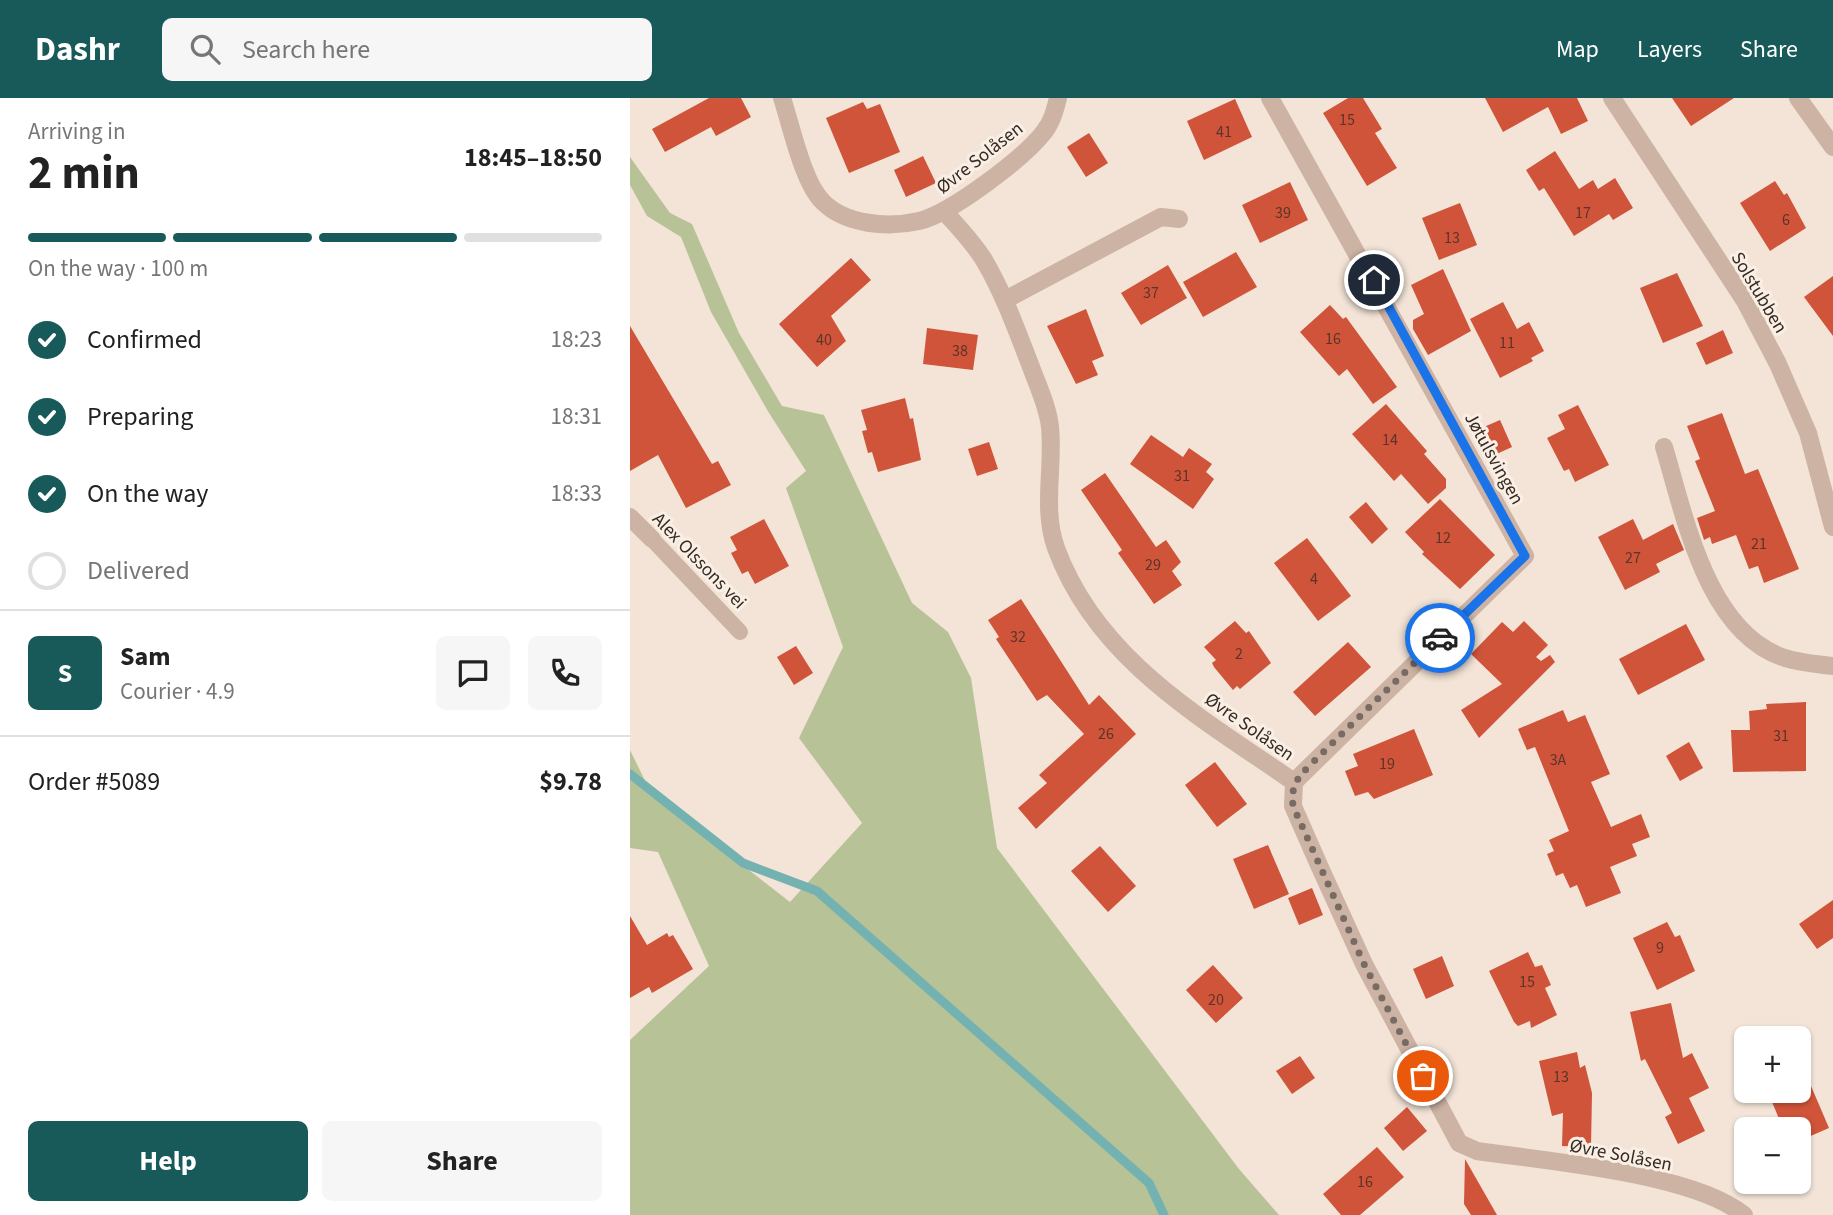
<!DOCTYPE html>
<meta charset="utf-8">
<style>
body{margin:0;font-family:"Source Sans 3",sans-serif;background:#f6f6f6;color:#222;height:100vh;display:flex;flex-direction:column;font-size:26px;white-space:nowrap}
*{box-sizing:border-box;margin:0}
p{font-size:23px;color:#767676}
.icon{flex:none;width:38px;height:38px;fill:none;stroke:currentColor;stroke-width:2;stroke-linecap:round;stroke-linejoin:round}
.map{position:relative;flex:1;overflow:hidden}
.panel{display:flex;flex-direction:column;background:#fff;width:630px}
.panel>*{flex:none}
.controls{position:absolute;left:1104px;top:928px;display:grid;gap:14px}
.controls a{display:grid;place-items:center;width:77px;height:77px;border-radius:10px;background:#fff;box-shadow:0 2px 5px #0004;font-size:35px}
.pin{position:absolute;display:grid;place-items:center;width:60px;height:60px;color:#fff;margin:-30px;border:4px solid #fff;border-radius:50%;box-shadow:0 2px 7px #0007}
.courier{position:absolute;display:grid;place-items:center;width:70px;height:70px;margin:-35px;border:5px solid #1a73e8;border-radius:50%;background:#fff;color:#222;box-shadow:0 2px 9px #0007}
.head em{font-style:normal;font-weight:700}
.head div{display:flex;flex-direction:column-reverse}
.head{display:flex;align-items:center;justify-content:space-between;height:119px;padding:0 28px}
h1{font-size:46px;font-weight:700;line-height:52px}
.bar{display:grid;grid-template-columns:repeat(4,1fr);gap:10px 7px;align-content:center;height:84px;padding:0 28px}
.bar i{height:9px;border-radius:5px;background:#e0e0e0}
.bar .active{background:#185a5a}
.bar p{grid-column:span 4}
.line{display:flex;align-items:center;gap:18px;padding:0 28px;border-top:2px solid #e0e0e0}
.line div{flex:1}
.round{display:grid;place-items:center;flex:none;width:74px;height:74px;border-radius:10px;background:#f6f6f6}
ol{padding:0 28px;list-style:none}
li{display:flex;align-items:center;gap:21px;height:77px}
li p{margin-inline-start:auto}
li .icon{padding:7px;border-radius:50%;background:#185a5a;color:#fff;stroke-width:4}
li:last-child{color:#767676}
li i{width:38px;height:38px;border:4px solid #e0e0e0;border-radius:50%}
.primary-button{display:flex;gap:14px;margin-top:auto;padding:14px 28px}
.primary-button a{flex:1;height:80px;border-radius:10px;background:#185a5a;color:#fff;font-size:28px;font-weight:700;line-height:80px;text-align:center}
.primary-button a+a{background:#f6f6f6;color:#222}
header{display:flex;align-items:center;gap:42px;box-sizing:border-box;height:98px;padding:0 35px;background:#185a5a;color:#fff}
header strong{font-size:33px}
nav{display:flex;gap:38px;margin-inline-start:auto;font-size:24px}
.search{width:490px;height:63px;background:#f6f6f6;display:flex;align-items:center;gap:18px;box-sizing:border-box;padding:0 24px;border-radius:10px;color:#767676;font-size:26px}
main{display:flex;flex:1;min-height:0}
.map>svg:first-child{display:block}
.green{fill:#b7c397}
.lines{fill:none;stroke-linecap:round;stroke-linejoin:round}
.stream{stroke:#74b2b1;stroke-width:9}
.building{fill:#cf5439}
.lane{stroke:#ccb3a3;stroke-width:16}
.street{stroke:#ccb3a3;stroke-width:18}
.done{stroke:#786b63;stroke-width:7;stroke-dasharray:0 12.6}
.route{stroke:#1a73e8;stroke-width:9}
.labels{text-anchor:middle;stroke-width:6;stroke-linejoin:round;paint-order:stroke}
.number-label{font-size:16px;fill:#5c342a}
.street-label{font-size:19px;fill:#362a25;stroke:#faefe4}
</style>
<header>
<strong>Dashr</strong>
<div class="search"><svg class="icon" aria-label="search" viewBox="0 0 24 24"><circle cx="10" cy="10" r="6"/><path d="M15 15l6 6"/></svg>Search here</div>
<nav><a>Map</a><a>Layers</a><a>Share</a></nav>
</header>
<main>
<section class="panel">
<div class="head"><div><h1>2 min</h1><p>Arriving in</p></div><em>18:45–18:50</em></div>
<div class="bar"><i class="active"></i><i class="active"></i><i class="active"></i><i></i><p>On the way · 100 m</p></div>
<ol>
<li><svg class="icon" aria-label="check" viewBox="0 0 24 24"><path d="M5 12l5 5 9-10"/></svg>Confirmed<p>18:23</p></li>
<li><svg class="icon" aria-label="check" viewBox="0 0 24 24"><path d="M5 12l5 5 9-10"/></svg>Preparing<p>18:31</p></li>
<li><svg class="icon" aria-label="check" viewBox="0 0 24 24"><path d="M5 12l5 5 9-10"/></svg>On the way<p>18:33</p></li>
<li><i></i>Delivered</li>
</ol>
<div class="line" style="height:126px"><b class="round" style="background:#185a5a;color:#fff">S</b><div><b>Sam</b><p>Courier · 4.9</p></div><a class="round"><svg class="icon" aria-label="chat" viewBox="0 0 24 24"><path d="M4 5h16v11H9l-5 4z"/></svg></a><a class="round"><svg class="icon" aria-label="phone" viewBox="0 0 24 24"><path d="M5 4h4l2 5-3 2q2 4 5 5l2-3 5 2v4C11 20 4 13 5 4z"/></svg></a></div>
<div class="line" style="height:91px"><div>Order #5089</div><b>$9.78</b></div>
<div class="primary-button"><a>Help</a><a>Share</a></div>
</section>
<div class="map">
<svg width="1203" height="1117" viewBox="0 0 1203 1117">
<rect width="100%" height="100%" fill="#f3e4d7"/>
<path class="green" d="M0,59L40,115L62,126L109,235L152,308L194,317L282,505L318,534L341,580L367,750L609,1071L649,1117H0V942L79,868L28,754L0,750V652L22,697L160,804L232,725L169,640L213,549L156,390L176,373L139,315L81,214L51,139L17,118L0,87Z"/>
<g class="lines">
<path class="stream" d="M0,676L113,765L187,793L519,1085L534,1117"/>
</g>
<g class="building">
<path d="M79,0H111L121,19L86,38L81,29L35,54L22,31Z"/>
<path d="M718,0H733L752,31L745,35L767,70L737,88L693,15Z"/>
<path d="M855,0H947L958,23L931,36L918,9L873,34Z"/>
<path d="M1042,0H1104L1061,28Z"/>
<path d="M605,1L622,39L574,62L557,23Z"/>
<path d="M233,4L237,11L250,6L270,54L219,75L196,20Z"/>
<path d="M459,35L478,65L456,79L437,49Z"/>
<path d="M925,53L949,91L963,82L968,91L985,80L1003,110L983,122L979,116L944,138L914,90L909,93L896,72Z"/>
<path d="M293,58L306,85L276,99L264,72Z"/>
<path d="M1145,83L1154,97L1157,95L1176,130L1140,153L1110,105Z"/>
<path d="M660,84L678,122L630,145L612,107Z"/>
<path d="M830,105L847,147L809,162L792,120Z"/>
<path d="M606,154L627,189L573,219L553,184Z"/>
<path d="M221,160L241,182L201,218L216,243L187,269L149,226Z"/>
<path d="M538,167L557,200L511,227L491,195Z"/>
<path d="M813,171L841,233L798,257L783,231V222L794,216L781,187Z"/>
<path d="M1047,175L1073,228L1033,245L1010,190Z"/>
<path d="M1203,178V238L1174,199Z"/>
<path d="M873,204L887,231L899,224L914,253L901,260L903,263L870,280L840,221Z"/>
<path d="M700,207L713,221L716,219L767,289L743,306L717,271L709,278L670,234Z"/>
<path d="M456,211L474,258L462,263L468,277L446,286L417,228Z"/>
<path d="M0,228L82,366L88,363L101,387L56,410L28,357L0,373Z"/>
<path d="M297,230L348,237L343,272L293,266Z"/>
<path d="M1093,232L1103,255L1076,267L1066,245Z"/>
<path d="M275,300L280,321L283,320L291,362L248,374L242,354L238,355L232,333L237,332L231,312Z"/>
<path d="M756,306L797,353L794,356L816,381V390L798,406L771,376L764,383L722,336Z"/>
<path d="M948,307L979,367L945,384L939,371L934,373L917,340L935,331L928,317Z"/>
<path d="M1092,315L1115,376L1128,371L1169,471L1134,485L1128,468L1119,471L1106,437L1082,446L1080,439L1074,442L1067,420L1085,413L1065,363L1070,361L1057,328Z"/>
<path d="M870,322L882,349L860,359L847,332Z"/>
<path d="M521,337L553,359L559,350L582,366L576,374L584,381L563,411L500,366Z"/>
<path d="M359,344L368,371L347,378L338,351Z"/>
<path d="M475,375L526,449L536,442L551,464L542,473L552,487L524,506L488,455L492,452L451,392Z"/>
<path d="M810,401L865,457L830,491L792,456L794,454L775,434Z"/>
<path d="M736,404L758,431L742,446L719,419Z"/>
<path d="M134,421L159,468L125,486L118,473L112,476L101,455L107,452L100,439Z"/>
<path d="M1003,421L1013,442L1043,426L1054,452L1026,466L1030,474L995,492L968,439Z"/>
<path d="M677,440L721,498L688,523L644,465Z"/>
<path d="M391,501L459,607L469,597L506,636L406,731L388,710L417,685L409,677L454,636L417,597L407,603L366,541L369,539L358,522Z"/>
<path d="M605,523L616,535L619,533L641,565L610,591L607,588L603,592L584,569L582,565L586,562L574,549Z"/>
<path d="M894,523L918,547L906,559L911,563L920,557L925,564L849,640L831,612L872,586L841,556L872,524L883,534Z"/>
<path d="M1056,526L1075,562L1008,597L989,561Z"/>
<path d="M718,544L741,569L685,618L663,594Z"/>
<path d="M166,548L183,575L164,587L147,559Z"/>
<path d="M1176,604V673L1103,674L1101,632H1120L1119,613L1137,611L1136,606Z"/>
<path d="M933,612L938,624L955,617L980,676L961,684L981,729L1011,716L1020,739L1002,746L1007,758L980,769L991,795L956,809L947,787L940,790L933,775L926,778L917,756L924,753L919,742L939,733L905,649L897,652L888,631Z"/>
<path d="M784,631L803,677L744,701L738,694L725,698L715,673L728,668L723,656Z"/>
<path d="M1059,644L1073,670L1050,683L1036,658Z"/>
<path d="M585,664L617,706L587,729L555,687Z"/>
<path d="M638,747L659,796L624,811L603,761Z"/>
<path d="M470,748L506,788L478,814L441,773Z"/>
<path d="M682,790L693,817L669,827L658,800Z"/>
<path d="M1203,802V840L1187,851L1169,826Z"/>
<path d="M0,818L17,847L37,835L39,839L43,837L63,871L22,895L19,889L0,900Z"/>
<path d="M1037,824L1045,839L1050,837L1065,873L1027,892L1003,840Z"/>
<path d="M898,854L905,869L912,867L921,887L915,890L927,917L901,930L900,923L888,928L884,924L859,873Z"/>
<path d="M812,858L824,888L796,901L783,871Z"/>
<path d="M583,867L613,900L586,925L556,892Z"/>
<path d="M1041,905L1053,960L1062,955L1079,990L1059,1000L1075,1033L1048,1046L1035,1019L1042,1015L1015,961L1011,963L1000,914Z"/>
<path d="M947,954L950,970L955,967L962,995L961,1049L932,1048L933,1015L922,1018L909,963Z"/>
<path d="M670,958L685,980L662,996L646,973Z"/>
<path d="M1169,960L1199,1030L1169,1043V1024L1153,1030L1137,992H1169Z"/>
<path d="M777,1009L797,1033L773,1053L754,1030Z"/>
<path d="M747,1049L774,1079L730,1117H711L693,1096Z"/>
<path d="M835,1061L867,1117H841L834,1106Z"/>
</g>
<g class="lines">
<path class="lane" d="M22,441L110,534"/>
<g class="street">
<path d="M152,0C161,27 173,85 193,104C216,127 258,130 289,123C320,116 394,60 414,34C422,24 425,12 428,0"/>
<path d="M640,0L895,458L664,684"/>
<path d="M982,0L1115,203L1148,266L1178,335L1203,429"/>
<path d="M1168,0L1203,49"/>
<path d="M314,113C328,129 343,144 354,162C374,196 387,233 401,269C408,288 418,309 420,329C424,370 412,411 426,450C467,562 572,620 664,684"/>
<path d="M375,202L531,119L549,121"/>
<path d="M1034,349C1055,419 1077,535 1155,560C1170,565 1188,566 1203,568"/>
<path d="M0,419L22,441"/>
<path d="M664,684L663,708L688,765L734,866L829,1045L847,1053C915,1063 1063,1075 1114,1117"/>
</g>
</g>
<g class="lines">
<path class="done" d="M793,978L734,866L663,708C661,688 666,682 679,668L810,540"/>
<path class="route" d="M744,182L895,458L810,540"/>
</g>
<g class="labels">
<g class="number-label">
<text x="717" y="27">15</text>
<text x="594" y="39">41</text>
<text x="653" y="120">39</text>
<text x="953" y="120">17</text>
<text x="1156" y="127">6</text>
<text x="822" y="145">13</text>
<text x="521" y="200">37</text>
<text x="703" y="246">16</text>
<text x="194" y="247">40</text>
<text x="877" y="250">11</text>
<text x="330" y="258">38</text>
<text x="760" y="347">14</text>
<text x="552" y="383">31</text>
<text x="813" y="445">12</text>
<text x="1129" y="451">21</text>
<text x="1003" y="465">27</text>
<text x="523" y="472">29</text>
<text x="684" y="486">4</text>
<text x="388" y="544">32</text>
<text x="609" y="561">2</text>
<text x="476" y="641">26</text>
<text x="1151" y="643">31</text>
<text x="928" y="667">3A</text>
<text x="757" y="671">19</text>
<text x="1030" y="855">9</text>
<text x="897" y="889">15</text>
<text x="586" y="907">20</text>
<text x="931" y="984">13</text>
<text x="735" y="1089">16</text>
</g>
<g class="street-label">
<text transform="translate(349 59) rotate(-38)" y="7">Øvre Solåsen</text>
<text transform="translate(1130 194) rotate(59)" y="7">Solstubben</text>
<text transform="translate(865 360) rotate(61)" y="7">Jøtulsvingen</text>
<text transform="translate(70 462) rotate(46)" y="7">Alex Olssons vei</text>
<text transform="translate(620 628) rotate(35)" y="7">Øvre Solåsen</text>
<text transform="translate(991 1056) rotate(11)" y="7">Øvre Solåsen</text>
</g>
</g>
</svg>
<div class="controls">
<a>+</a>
<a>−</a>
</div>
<div class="pin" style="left:793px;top:978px;background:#ea580c"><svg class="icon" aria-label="bag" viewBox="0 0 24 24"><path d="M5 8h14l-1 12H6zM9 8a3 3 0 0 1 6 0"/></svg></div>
<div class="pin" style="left:744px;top:182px;background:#1f2937"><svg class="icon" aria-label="home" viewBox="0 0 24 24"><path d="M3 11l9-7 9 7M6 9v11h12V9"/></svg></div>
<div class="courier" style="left:810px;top:540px"><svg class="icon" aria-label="car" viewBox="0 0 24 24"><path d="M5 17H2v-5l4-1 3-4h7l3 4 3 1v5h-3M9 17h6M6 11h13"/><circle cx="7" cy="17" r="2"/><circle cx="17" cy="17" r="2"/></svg></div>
</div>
</main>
